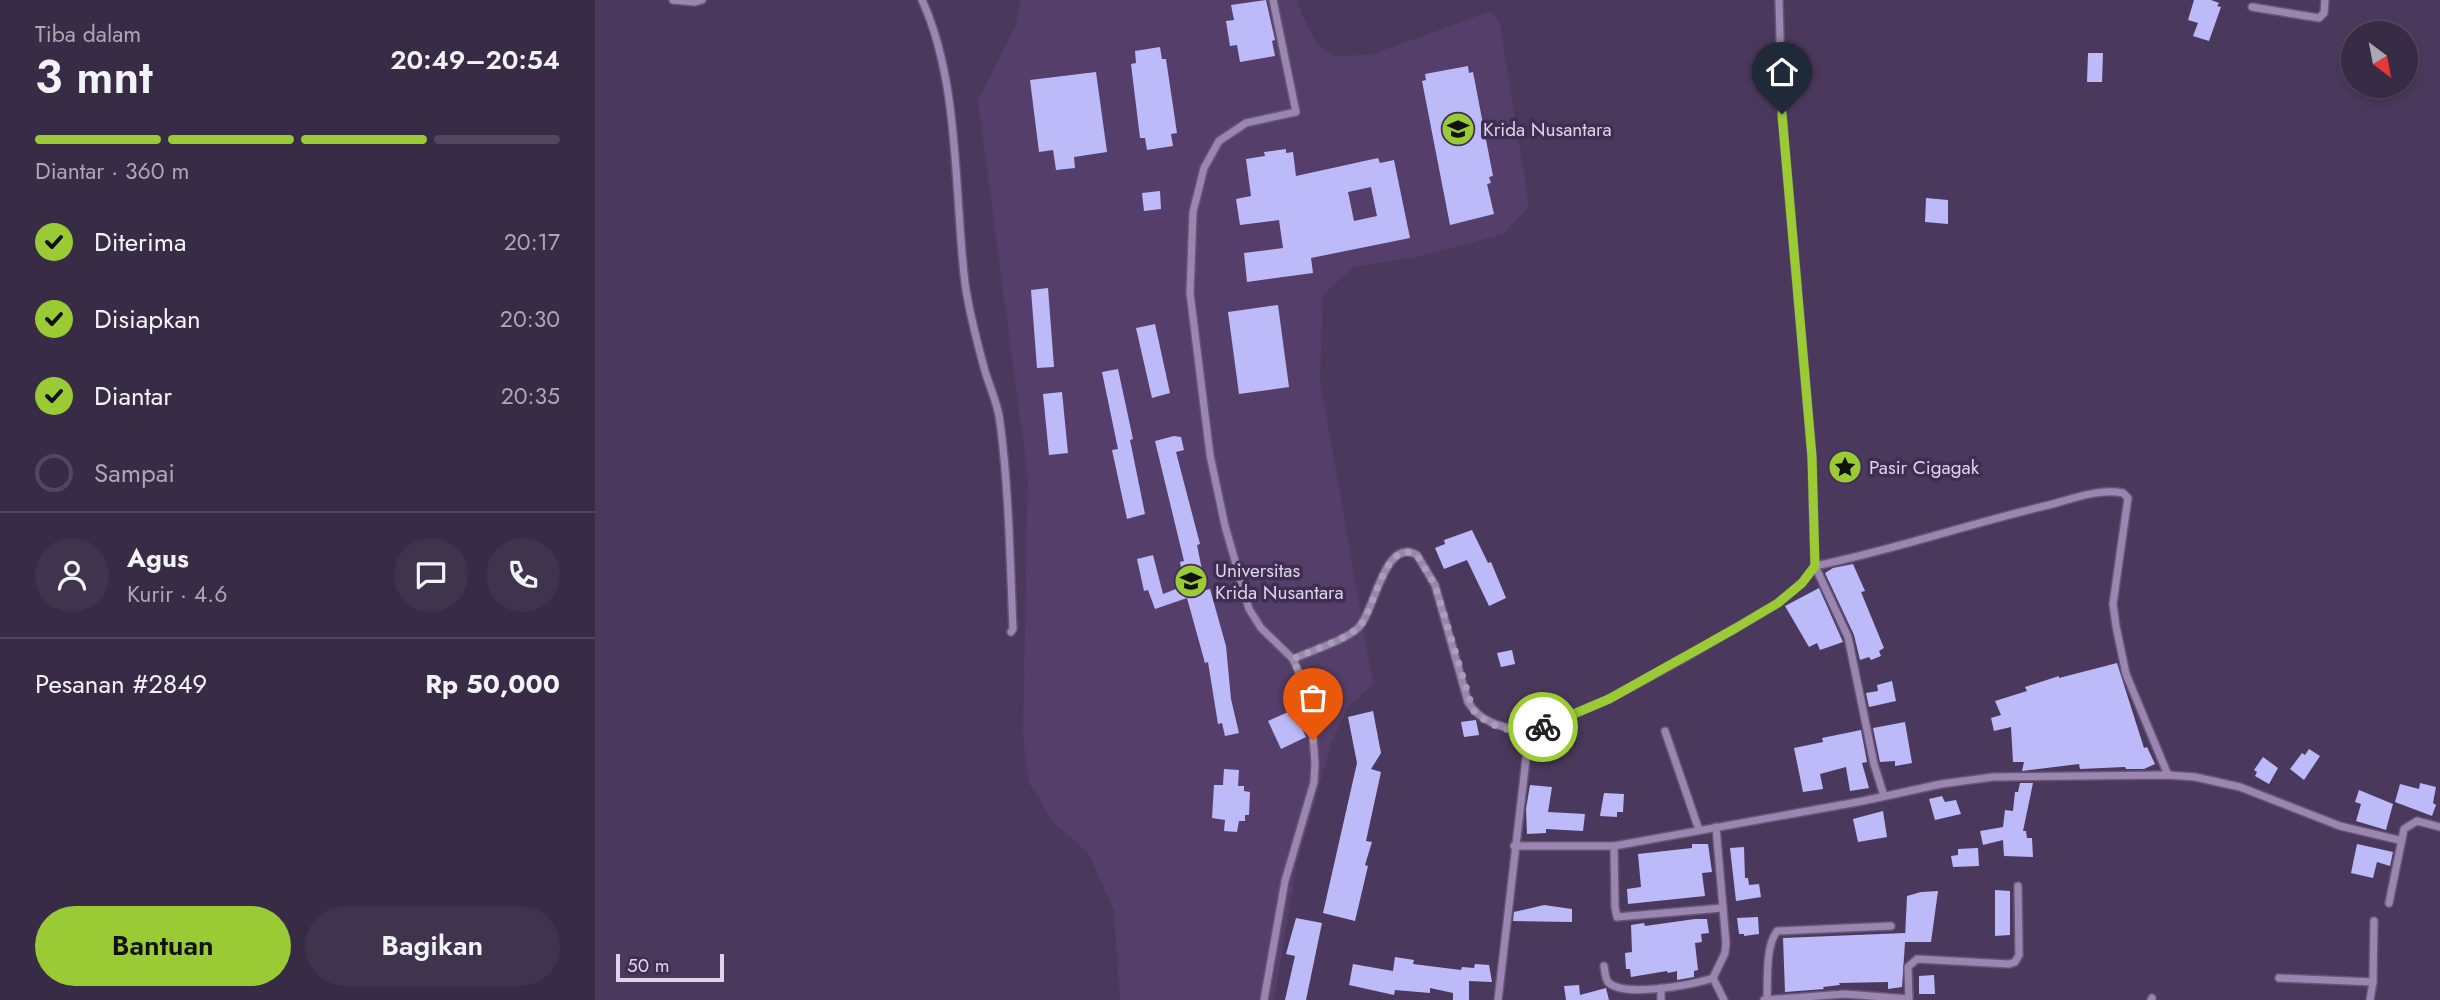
<!DOCTYPE html>
<html lang="id">
<meta charset="utf-8">
<style>
body{margin:0;font-family:Jost,sans-serif;background:#3f334d;color:#f1f3f6;height:100vh;display:flex;flex-direction:column;font-size:26px;white-space:nowrap}
*{box-sizing:border-box;margin:0}
p{font-size:23px;color:#aba7b3}
.icon{flex:none;width:38px;height:38px;fill:none;stroke:currentColor;stroke-width:2;stroke-linecap:round;stroke-linejoin:round}
.map{position:relative;flex:1;overflow:hidden}
.details{display:flex;flex-direction:column;background:#382b46;width:595px}
.details>*{flex:none}
.needle{width:46px;rotate:148deg}
.buttons{position:absolute;left:1746px;top:21px;display:grid;gap:14px}
.buttons a{display:grid;place-items:center;width:77px;height:77px;border-radius:50%;background:#382b46;box-shadow:0 4px 10px #0003,0 0 0 2px #52475f;font-size:35px}
.scale{position:absolute;left:21px;bottom:18px;width:108px;box-sizing:border-box;padding-left:7px;border:4px solid #dfd5eb;border-top:0;font-size:19px;line-height:24px;white-space:nowrap;color:#dfd5eb;-webkit-text-stroke:5px #402e52;paint-order:stroke}
.pin{position:absolute;display:grid;place-items:center;width:60px;height:60px;color:#fff;margin:-72px -30px;border-radius:50% 50% 50% 0;rotate:-45deg;box-shadow:0 0 7px #0007}
.pin .icon{rotate:45deg}
.courier{position:absolute;display:grid;place-items:center;width:70px;height:70px;margin:-35px;border:5px solid #9acb35;border-radius:50%;background:#fff;color:#222;box-shadow:0 2px 9px #0007}
.head em{font-style:normal;font-weight:600}
.head div{display:flex;flex-direction:column-reverse}
.head{display:flex;align-items:center;justify-content:space-between;height:119px;padding:0 35px}
h1{font-size:46px;font-weight:600;line-height:52px}
.bar{display:grid;grid-template-columns:repeat(4,1fr);gap:10px 7px;align-content:center;height:84px;padding:0 35px}
.bar i{height:9px;border-radius:5px;background:#52475f}
.bar .selected{background:#9acb35}
.bar p{grid-column:span 4}
.line{display:flex;align-items:center;gap:18px;padding:0 35px;border-top:2px solid #52475f}
.line div{flex:1}
.round{display:grid;place-items:center;flex:none;width:74px;height:74px;border-radius:37px;background:#3f334d}
ol{padding:0 35px;list-style:none}
li{display:flex;align-items:center;gap:21px;height:77px}
li p{margin-inline-start:auto}
li .icon{padding:7px;border-radius:50%;background:#9acb35;color:#111;stroke-width:4}
li:last-child{color:#aba7b3}
li i{width:38px;height:38px;border:4px solid #52475f;border-radius:50%}
.button{display:flex;gap:14px;margin-top:auto;padding:14px 35px}
.button a{flex:1;height:80px;border-radius:42px;background:#9acb35;color:#111;font-size:28px;font-weight:600;line-height:80px;text-align:center}
.button a+a{background:#3f334d;color:#f1f3f6}
main{display:flex;flex:1;min-height:0}
.map>svg:first-child{display:block}
.built{fill:#553f6a}
.building{fill:#bdbaf9;fill-rule:evenodd}
.lines{fill:none;stroke-linecap:round;stroke-linejoin:round}
.minor-casing{stroke:#655674;stroke-width:10}
.minor{stroke:#9a86b0;stroke-width:7}
.done{stroke:#ab9eb9;stroke-width:7;stroke-dasharray:0 12.6}
.route{stroke:#9acb35;stroke-width:9}
.labels{text-anchor:middle;stroke-width:7;stroke-linejoin:round;paint-order:stroke}
.poi-label{font-size:19px;fill:#dfd5eb;stroke:#402e52;text-anchor:start}
</style>
<main>
<section class="details">
<div class="head"><div><h1>3 mnt</h1><p>Tiba dalam</p></div><em>20:49–20:54</em></div>
<div class="bar"><i class="selected"></i><i class="selected"></i><i class="selected"></i><i></i><p>Diantar · 360 m</p></div>
<ol>
<li><svg class="icon" aria-label="check" viewBox="0 0 24 24"><path d="M5 12l5 5 9-10"/></svg>Diterima<p>20:17</p></li>
<li><svg class="icon" aria-label="check" viewBox="0 0 24 24"><path d="M5 12l5 5 9-10"/></svg>Disiapkan<p>20:30</p></li>
<li><svg class="icon" aria-label="check" viewBox="0 0 24 24"><path d="M5 12l5 5 9-10"/></svg>Diantar<p>20:35</p></li>
<li><i></i>Sampai</li>
</ol>
<div class="line" style="height:126px"><a class="round"><svg class="icon" aria-label="person" viewBox="0 0 24 24"><circle cx="12" cy="8" r="4"/><path d="M4 21q1-7 8-7t8 7"/></svg></a><div><b>Agus</b><p>Kurir · 4.6</p></div><a class="round"><svg class="icon" aria-label="chat" viewBox="0 0 24 24"><path d="M4 5h16v11H9l-5 4z"/></svg></a><a class="round"><svg class="icon" aria-label="phone" viewBox="0 0 24 24"><path d="M5 4h4l2 5-3 2q2 4 5 5l2-3 5 2v4C11 20 4 13 5 4z"/></svg></a></div>
<div class="line" style="height:91px"><div>Pesanan #2849</div><b>Rp 50,000</b></div>
<div class="button"><a>Bantuan</a><a>Bagikan</a></div>
</section>
<div class="map">
<svg width="1845" height="1000" viewBox="0 0 1845 1000">
<rect width="100%" height="100%" fill="#4b395d"/>
<path class="built" d="M426,0H703L706,13L721,43L739,56L776,55L896,11L905,24L934,207L908,234L822,257L759,267L728,294L725,379L778,684L752,708L736,744L702,863L679,1000H525L519,911L495,856L457,820L434,783L428,736L433,478L383,101L421,24Z"/>
<g class="building">
<path d="M671,0L680,40L677,41L680,56L645,62L642,45L635,46L631,21L639,20L636,5Z"/>
<path d="M1599,0H1616L1624,3L1622,6L1626,7L1614,41L1598,36L1603,23L1593,20Z"/>
<path d="M565,47L567,59H571L582,133L576,134L578,146L552,150L550,138H545L536,64L541,63L540,51Z"/>
<path d="M1493,53H1508L1507,82H1492Z"/>
<path d="M873,66L874,73L878,72L898,176L894,177L896,183L892,184L899,214L855,225L827,81L831,80L830,74Z"/>
<path d="M501,72L512,152L479,157L480,168L461,170L458,150L444,152L435,80Z"/>
<path d="M691,149V153L698,152L701,176L783,158L785,163L799,160L815,238L716,258L718,273L652,282L649,253L688,248L684,220L645,225L641,199L656,196L651,159L670,156L669,152ZM776,187L782,216L759,221L753,192Z"/>
<path d="M565,191L566,209L549,211L547,193Z"/>
<path d="M1331,198L1353,200V224L1330,222Z"/>
<path d="M453,288L459,367L442,368L436,290Z"/>
<path d="M683,305L694,387L644,394L633,312Z"/>
<path d="M560,324L575,393L557,398L541,328Z"/>
<path d="M523,369L538,439L535,440L550,514L532,519L517,450L523,449L507,372Z"/>
<path d="M467,392L473,453L454,455L448,394Z"/>
<path d="M579,436L586,437L589,450L581,452L605,544L602,545L611,590L615,589L631,646L636,699L644,733L630,736L627,723L623,724L613,662L610,663L592,598L560,609L553,590L549,591L542,559L558,555L568,594L589,586L585,562L589,561L560,441Z"/>
<path d="M877,530L893,563L896,562L911,598L894,606L872,560L849,569L840,548L850,544L849,540Z"/>
<path d="M1258,564L1270,591L1266,592L1289,648L1284,651L1286,656L1276,660L1274,657L1265,660L1259,635L1230,573L1238,568Z"/>
<path d="M1224,588L1248,642L1225,650L1222,643L1214,647L1190,606Z"/>
<path d="M917,650L920,664L906,667L902,653Z"/>
<path d="M1522,663L1549,748L1552,747L1560,764L1549,769H1531L1530,767L1485,769L1484,764L1427,771L1429,762H1418L1416,727L1399,731L1396,718L1406,715L1400,701L1432,691L1430,687L1464,676V678Z"/>
<path d="M1297,681L1301,701L1274,707L1271,693L1283,691L1282,685Z"/>
<path d="M698,710L711,737L686,749L673,721Z"/>
<path d="M778,711L786,753L776,769L786,772L771,841L777,842L770,865L773,866L760,921L728,913L762,763L753,717Z"/>
<path d="M881,720L884,735L869,737L866,722Z"/>
<path d="M1310,722L1317,763L1300,766V761L1285,762L1278,728Z"/>
<path d="M1266,730L1272,762L1267,763L1274,788L1255,791L1251,767L1225,774L1228,789L1208,792L1199,748L1228,742L1227,738Z"/>
<path d="M1714,749L1725,756L1709,780L1695,769L1707,753L1710,755Z"/>
<path d="M1668,757L1683,768L1674,784L1660,776L1662,772L1659,770Z"/>
<path d="M629,769L644,770L643,786H649V791L655,792L654,815H650V821H644L642,832L629,831L630,820L617,818L619,785H628Z"/>
<path d="M1425,783H1438L1428,831H1431L1432,838H1437L1438,857L1409,856L1408,840L1388,845L1385,831L1408,827L1410,810L1418,811L1420,792H1423Z"/>
<path d="M1825,783L1841,787L1838,803L1841,805L1837,816L1800,802L1805,784L1824,789Z"/>
<path d="M935,785L957,787L953,812L990,814L988,831L951,829V833L932,834L931,809Z"/>
<path d="M1764,790L1798,804L1791,830L1761,821L1766,804L1760,802Z"/>
<path d="M1009,793L1029,794L1028,812H1022V817L1005,816Z"/>
<path d="M1347,796L1350,802L1361,800L1366,814L1340,820L1334,799Z"/>
<path d="M1288,811L1292,837L1263,842L1258,819Z"/>
<path d="M1097,844H1113L1117,872L1107,873L1110,896L1033,904L1032,889L1046,887L1043,854L1097,848Z"/>
<path d="M1762,844L1798,852L1795,866L1782,862L1778,878L1756,873Z"/>
<path d="M1149,847L1150,878H1153L1154,885L1164,884L1166,897L1141,901L1135,848Z"/>
<path d="M1383,848L1384,866L1358,867L1356,856L1363,855V849Z"/>
<path d="M1400,890L1415,891V935L1400,936Z"/>
<path d="M1343,891L1336,942H1310L1307,987L1293,989V982L1244,983L1245,985L1228,987L1229,989L1190,992L1188,938L1310,933V938L1312,896L1326,892Z"/>
<path d="M949,905L977,909V922L918,921L919,912Z"/>
<path d="M1163,917L1164,934L1149,936V934H1144L1142,918Z"/>
<path d="M701,918L727,923L711,1000H690L700,956L691,954Z"/>
<path d="M1100,919H1112L1114,933L1106,934L1107,942L1100,943L1103,970L1099,971V977L1082,980V971L1073,973L1072,971L1036,977L1035,969H1031L1030,953L1037,952L1036,925L1049,923L1050,926Z"/>
<path d="M800,957L819,960L818,964L866,970L867,967L879,968L880,964L894,965L897,982L874,981V1000H858V993L835,988V993L800,990L799,995L754,985L758,964L798,971Z"/>
<path d="M1339,975L1340,994H1324V976Z"/>
<path d="M984,985L985,995L1011,988L1014,1000H971L969,986Z"/>
</g>
<g class="lines">
<defs>
<g id="minor">
<path d="M78,0L100,2L107,0"/>
<path d="M327,0C365,83 359,193 370,283C374,312 382,342 390,371C395,388 403,404 405,422C414,490 415,560 418,629L416,632"/>
<path d="M678,0L701,112L651,123L624,141L609,168L598,212L595,293L615,455L630,526L654,609L666,628L698,659"/>
<path d="M1184,0L1187,114L1217,457L1220,566L1253,637L1279,764L1289,796"/>
<path d="M1657,7L1724,18L1729,13L1730,0"/>
<path d="M1070,731L1104,830"/>
<path d="M919,846H1019L1268,801L1346,784L1398,777L1573,775L1600,777L1645,787L1745,826L1804,840"/>
<path d="M1019,846L1020,907L1022,917L1127,908"/>
<path d="M1794,903L1809,829L1822,821L1845,827"/>
<path d="M1009,966C1010,971 1010,978 1013,982C1028,998 1098,985 1118,978L1130,953L1131,943L1121,827"/>
<path d="M1118,978L1129,1000"/>
<path d="M1684,978L1778,982"/>
<path d="M1066,988V1000"/>
<path d="M669,1000L690,881L719,782L720,763L715,698L698,659C715,651 749,641 763,628C780,612 789,536 822,555L840,585L873,702C887,725 910,727 934,733"/>
<path d="M903,1000L934,733L1014,699L1098,653L1183,603L1207,583L1220,566C1299,550 1376,523 1454,505C1477,499 1504,488 1528,493L1533,498L1518,604L1521,626L1531,674L1573,775"/>
<path d="M1169,1000L1250,994L1314,999L1313,967L1322,959L1414,964L1420,962L1424,955L1423,886"/>
<path d="M1172,1000C1173,980 1170,947 1182,931L1296,926"/>
<path d="M1556,1000L1557,998"/>
<path d="M1775,1000L1778,982L1779,921"/>
</g>
</defs>
<use href="#minor" class="minor-casing"/>
<use href="#minor" class="minor"/>
</g>
<g class="lines">
<path class="done" d="M718,740L715,698L698,659C715,651 749,640 763,628C780,612 789,536 822,555L840,585L878,710C894,728 926,737 948,727"/>
<path class="route" d="M948,727L1014,699L1141,628L1183,603L1207,583L1220,566L1217,457L1187,114"/>
</g>
<defs>
<symbol id="school-disc" viewBox="-11 -11 22 22"><circle r="9.5" fill="#9acb35" stroke="#402e52"/><path d="M0-5L7-2L0 1L-7-2ZM-4 1L0 2.5L4 1V4Q0 6-4 4Z" fill="#111"/></symbol>
<symbol id="sight-disc" viewBox="-11 -11 22 22"><circle r="9.5" fill="#9acb35" stroke="#402e52"/><path d="M0-6L1.8-2.2L6-1.7L2.9 1.2L3.7 5.4L0 3.3L-3.7 5.4L-2.9 1.2L-6-1.7L-1.8-2.2Z" fill="#111"/></symbol>
<symbol id="university-disc" viewBox="-11 -11 22 22"><circle r="9.5" fill="#9acb35" stroke="#402e52"/><path d="M0-5L7-2L0 1L-7-2ZM-4 1L0 2.5L4 1V4Q0 6-4 4Z" fill="#111"/></symbol>
</defs>
<g fill-rule="evenodd">
<use href="#school-disc" x="844" y="110" width="38" height="38"/>
<use href="#sight-disc" x="1231" y="448" width="38" height="38"/>
<use href="#university-disc" x="577" y="562" width="38" height="38"/>
</g>
<g class="labels">
<g class="poi-label">
<text x="888" y="136">Krida Nusantara</text>
<text x="1274" y="474">Pasir Cigagak</text>
<text x="620" y="577">Universitas<tspan x="620" dy="22">Krida Nusantara</tspan></text>
</g>
</g>
</svg>
<div class="buttons">
<a><svg class="needle" viewBox="-14 -14 28 28"><path d="M0-13l5 13h-10z" fill="#e53935"/><path d="M0 13l5-13h-10z" fill="#aba7b3"/></svg></a>
</div>
<div class="scale">50 m</div>
<div class="pin" style="left:718px;top:740px;background:#ea580c"><svg class="icon" aria-label="bag" viewBox="0 0 24 24"><path d="M5 8h14l-1 12H6zM9 8a3 3 0 0 1 6 0"/></svg></div>
<div class="pin" style="left:1187px;top:114px;background:#1f2937"><svg class="icon" aria-label="home" viewBox="0 0 24 24"><path d="M3 11l9-7 9 7M6 9v11h12V9"/></svg></div>
<div class="courier" style="left:948px;top:727px"><svg class="icon" aria-label="bike" viewBox="0 0 24 24"><circle cx="6" cy="16" r="4"/><circle cx="18" cy="16" r="4"/><path d="M6 16l4-8h5l3 8M10 8l3 8H6M13 5h3"/></svg></div>
</div>
</main>
